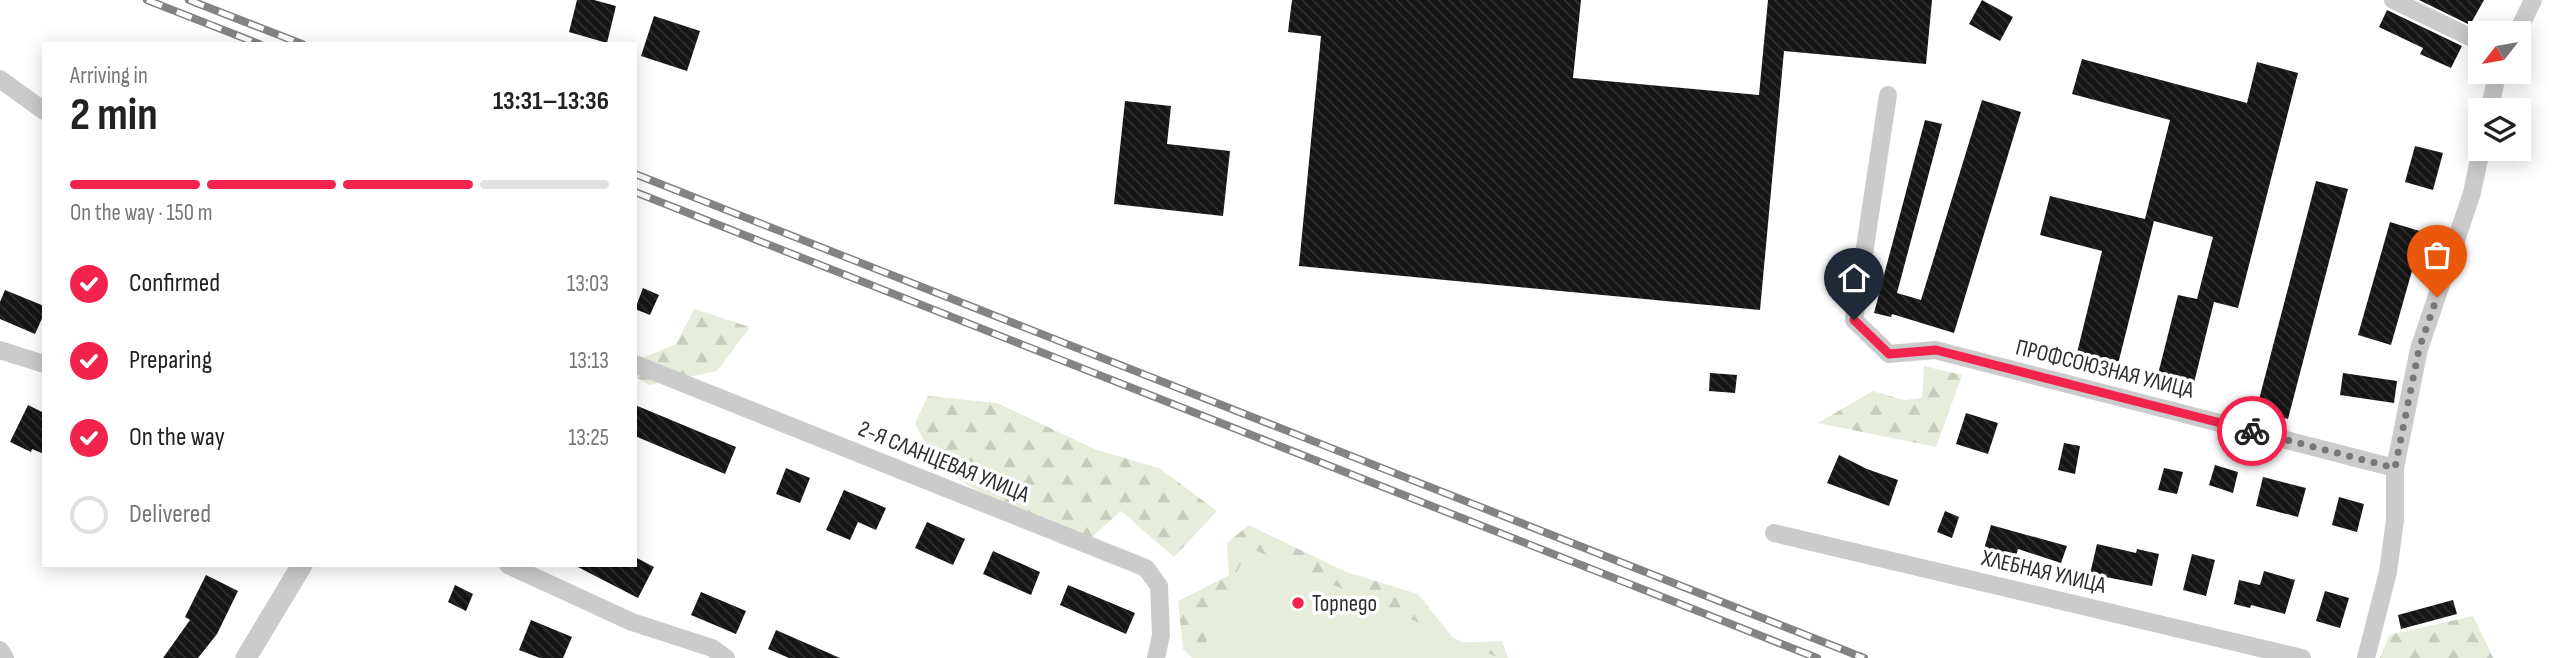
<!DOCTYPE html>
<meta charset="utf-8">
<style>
body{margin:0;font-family:"Sofia Sans Condensed",sans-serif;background:#f6f6f6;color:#222;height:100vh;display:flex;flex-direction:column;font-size:26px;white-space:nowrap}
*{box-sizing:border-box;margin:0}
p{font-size:23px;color:#767676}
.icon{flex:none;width:38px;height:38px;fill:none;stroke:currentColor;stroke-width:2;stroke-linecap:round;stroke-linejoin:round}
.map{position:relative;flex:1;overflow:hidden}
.details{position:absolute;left:42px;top:42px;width:595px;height:525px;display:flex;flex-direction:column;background:#fff;border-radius:0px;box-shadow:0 4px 18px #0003}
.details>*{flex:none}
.needle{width:46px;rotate:239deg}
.tools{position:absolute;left:2468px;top:21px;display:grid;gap:14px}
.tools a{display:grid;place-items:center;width:63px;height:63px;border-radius:0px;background:#fff;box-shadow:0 4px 18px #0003;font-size:35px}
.pin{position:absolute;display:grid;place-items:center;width:60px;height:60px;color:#fff;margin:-72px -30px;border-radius:50% 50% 50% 0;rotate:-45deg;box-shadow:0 0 7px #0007}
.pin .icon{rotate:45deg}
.courier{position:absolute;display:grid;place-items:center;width:70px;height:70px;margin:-35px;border:5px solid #f2244e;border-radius:50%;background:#fff;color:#222;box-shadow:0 2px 9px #0007}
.headline em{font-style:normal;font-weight:700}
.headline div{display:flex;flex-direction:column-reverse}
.headline{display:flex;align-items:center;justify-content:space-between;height:119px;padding:0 28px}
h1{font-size:46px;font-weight:700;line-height:52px}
.bar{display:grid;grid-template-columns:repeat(4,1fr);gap:10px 7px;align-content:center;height:84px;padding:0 28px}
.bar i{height:9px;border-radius:5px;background:#e0e0e0}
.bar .current{background:#f2244e}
.bar p{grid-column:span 4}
ol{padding:0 28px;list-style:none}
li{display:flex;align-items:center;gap:21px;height:77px}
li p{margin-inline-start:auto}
li .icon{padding:7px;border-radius:50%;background:#f2244e;color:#fff;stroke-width:4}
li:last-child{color:#767676}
li i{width:38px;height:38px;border:4px solid #e0e0e0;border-radius:50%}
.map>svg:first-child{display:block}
.forest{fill:url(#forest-firs)}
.pitch{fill:#e7eddb}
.building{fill:url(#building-back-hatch)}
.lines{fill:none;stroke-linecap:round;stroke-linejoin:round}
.minor{stroke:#cbcbcb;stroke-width:18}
.tertiary{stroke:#cbcbcb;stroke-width:21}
.rail-casing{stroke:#838383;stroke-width:8}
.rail{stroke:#fff;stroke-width:5;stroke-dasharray:16;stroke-linecap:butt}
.done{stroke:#777;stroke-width:7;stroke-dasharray:0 12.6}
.route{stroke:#f2244e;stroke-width:9}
.poi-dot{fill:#f2244e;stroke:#fff;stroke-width:2.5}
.labels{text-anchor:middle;stroke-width:7;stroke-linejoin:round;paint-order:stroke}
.street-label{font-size:23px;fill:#2e2e2e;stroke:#fff}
.poi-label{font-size:23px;fill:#2e2e2e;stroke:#fff;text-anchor:start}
</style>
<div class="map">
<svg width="2552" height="658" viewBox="0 0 2552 658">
<defs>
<pattern id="forest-firs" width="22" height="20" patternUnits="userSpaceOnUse" patternTransform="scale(1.75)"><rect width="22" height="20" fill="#e7eddb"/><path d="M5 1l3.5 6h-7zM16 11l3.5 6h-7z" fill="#c6ccbc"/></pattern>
<pattern id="building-back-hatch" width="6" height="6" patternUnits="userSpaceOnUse" patternTransform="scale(1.75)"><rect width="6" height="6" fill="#151515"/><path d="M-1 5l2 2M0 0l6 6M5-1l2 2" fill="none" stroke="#2f2f2f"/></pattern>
</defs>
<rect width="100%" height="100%" fill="#fff"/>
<g class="forest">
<path d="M694,309L750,327L717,371L650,385L635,377V361L676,344Z"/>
<path d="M1924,366L1962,375L1936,447L1818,423L1873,391L1903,400L1922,398Z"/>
<path d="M928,396L997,403L1097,450L1159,468L1217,511L1174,557L1121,511L1091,538L1007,507L938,468L915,423Z"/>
<path d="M1249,525L1346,572L1418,594L1457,643L1502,641L1508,658H1192L1183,649L1178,601L1229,575L1227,543Z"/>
<path d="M2473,616L2493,658H2380L2389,635Z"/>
</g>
<path class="pitch" d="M1248,547L1499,658H1199Z"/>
<g class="building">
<path d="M577,0H594L616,6L607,43L569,32Z"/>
<path d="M1292,0H1581L1573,78L1759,95L1768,0H1932L1926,64L1784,51L1760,310L1299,266L1321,36L1288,32Z"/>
<path d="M1982,0L2013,17L2000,41L1969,24Z"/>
<path d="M2419,0H2484L2470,25Z"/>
<path d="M2387,10L2462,46L2451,68L2420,54L2423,48L2379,27Z"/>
<path d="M654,16L700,31L687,71L641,56Z"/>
<path d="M2082,59L2247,103L2257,62L2298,73L2238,308L2214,302L2190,399L2154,390L2178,295L2197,299L2213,237L2154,221L2116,372L2075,361L2102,251L2040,235L2050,196L2145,219L2170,120L2072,94Z"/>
<path d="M1982,100L2021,112L1954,333L1892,314L1891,317L1874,313L1925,120L1942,124L1897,293L1921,300Z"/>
<path d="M1125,101L1171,106L1167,144L1230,151L1223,216L1114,204Z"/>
<path d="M2415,146L2443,153L2433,190L2405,182Z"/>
<path d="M2316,181L2348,189L2288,419L2256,411Z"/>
<path d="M2390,222L2423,232L2391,345L2358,335Z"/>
<path d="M643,288L659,295L650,315L635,309Z"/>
<path d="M5,290L44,306V314L35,334L0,319V302Z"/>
<path d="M1710,373L1737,375L1735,393L1709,391Z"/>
<path d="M2343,373L2397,381L2394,403L2340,395Z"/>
<path d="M28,405L44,413V454L32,449L31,452L10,442Z"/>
<path d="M635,405L736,447L725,474L635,436Z"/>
<path d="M1966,413L1998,423L1988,454L1956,444Z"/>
<path d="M2064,443L2080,446L2075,474L2058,470Z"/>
<path d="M1839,455L1867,469L1898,480L1889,506L1827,483Z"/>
<path d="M2215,465L2238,472L2233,493L2209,485Z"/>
<path d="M786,468L810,478L800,503L776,494Z"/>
<path d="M2164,468L2183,472L2177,494L2158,490Z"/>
<path d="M2263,477L2306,488L2298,517L2256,506Z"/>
<path d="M844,490L886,508L876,530L858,522L850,540L826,530Z"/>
<path d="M2339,497L2364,504L2357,532L2332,525Z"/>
<path d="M1945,511L1959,517L1952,538L1937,532Z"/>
<path d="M927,522L965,539L953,565L915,548Z"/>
<path d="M1991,525L2067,546L2061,563L2018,549L2015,559L1984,549Z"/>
<path d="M2097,544L2136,553L2137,549L2159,554L2152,586L2090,574Z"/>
<path d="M993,551L1040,572L1031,595L983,574Z"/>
<path d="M2192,554L2215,560L2206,596L2183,590Z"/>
<path d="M635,557L654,567L638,598L574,565H635Z"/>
<path d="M2264,571L2295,580L2285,614L2251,605L2250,608L2234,604L2239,580L2260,585Z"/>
<path d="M206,575L238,591L217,634L198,658H163L190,620L185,617Z"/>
<path d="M455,585L473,594L466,611L448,602Z"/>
<path d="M1068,585L1135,613L1126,634L1060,605Z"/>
<path d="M2325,591L2349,598L2340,628L2316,621Z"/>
<path d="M701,592L746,611L736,634L691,615Z"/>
<path d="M2453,600L2457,614L2401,629L2398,615Z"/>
<path d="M531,620L572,637L563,658H540L519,650Z"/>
<path d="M776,630L840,658H789L768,649Z"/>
</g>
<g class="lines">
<g class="minor">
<path d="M2393,0L2480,42"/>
<path d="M2517,33L2533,0"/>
<path d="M0,79L44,111"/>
<path d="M1888,95L1854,320L1889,354L1935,350L2395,468"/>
<path d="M2489,110L2498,72"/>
<path d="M0,350L44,364"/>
<path d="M635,364L1146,568L1159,586L1161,635L1156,658"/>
<path d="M1774,533L2302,658"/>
<path d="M508,565L632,622L712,648L726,658"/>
<path d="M0,650L5,658"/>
<path d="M2366,658L2388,572L2395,520V468L2419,349L2472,193L2481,149"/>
</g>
<path class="tertiary" d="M246,658L302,565"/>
<defs>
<g id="rail">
<path d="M147,0L259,44"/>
<path d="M189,0L302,44"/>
<path d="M635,174L1864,658"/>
<path d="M635,192L1817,658"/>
</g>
</defs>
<use href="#rail" class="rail-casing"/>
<use href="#rail" class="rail"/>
</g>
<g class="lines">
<path class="done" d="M2252,431L2395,468L2419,349L2437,297"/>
<path class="route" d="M1854,320L1889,354L1936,350L2252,431"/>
</g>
<circle class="poi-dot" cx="1298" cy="603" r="7"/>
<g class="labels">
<g class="street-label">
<text transform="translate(2105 368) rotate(14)" y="8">ПРОФСОЮЗНАЯ УЛИЦА</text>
<text transform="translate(944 461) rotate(22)" y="8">2-Я СЛАНЦЕВАЯ УЛИЦА</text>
<text transform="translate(2044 571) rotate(13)" y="8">ХЛЕБНАЯ УЛИЦА</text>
</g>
<g class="poi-label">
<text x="1312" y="611">Торпедо</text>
</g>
</g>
</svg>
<div class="tools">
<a><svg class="needle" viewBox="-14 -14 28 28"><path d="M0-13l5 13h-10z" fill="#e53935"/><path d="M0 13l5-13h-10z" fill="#767676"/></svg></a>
<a><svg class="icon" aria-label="layers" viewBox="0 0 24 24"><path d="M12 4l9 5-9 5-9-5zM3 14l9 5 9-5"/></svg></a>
</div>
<div class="pin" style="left:2437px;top:297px;background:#ea580c"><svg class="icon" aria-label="bag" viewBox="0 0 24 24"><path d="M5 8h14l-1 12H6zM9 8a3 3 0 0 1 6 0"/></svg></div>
<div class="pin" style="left:1854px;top:320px;background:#1f2937"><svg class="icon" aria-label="home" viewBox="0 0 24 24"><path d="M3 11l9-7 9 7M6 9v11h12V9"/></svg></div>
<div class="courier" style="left:2252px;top:431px"><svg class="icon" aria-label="bike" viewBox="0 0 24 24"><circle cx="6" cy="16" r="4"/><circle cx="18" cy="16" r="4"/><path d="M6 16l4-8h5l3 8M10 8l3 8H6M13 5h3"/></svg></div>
<section class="details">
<div class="headline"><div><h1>2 min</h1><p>Arriving in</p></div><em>13:31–13:36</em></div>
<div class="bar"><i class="current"></i><i class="current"></i><i class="current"></i><i></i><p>On the way · 150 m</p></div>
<ol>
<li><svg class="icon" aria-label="check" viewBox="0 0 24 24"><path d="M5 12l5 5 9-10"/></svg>Confirmed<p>13:03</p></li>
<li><svg class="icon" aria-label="check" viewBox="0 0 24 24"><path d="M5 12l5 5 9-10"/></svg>Preparing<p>13:13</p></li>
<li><svg class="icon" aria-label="check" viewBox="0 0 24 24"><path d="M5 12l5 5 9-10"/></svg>On the way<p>13:25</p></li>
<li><i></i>Delivered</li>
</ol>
</section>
</div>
